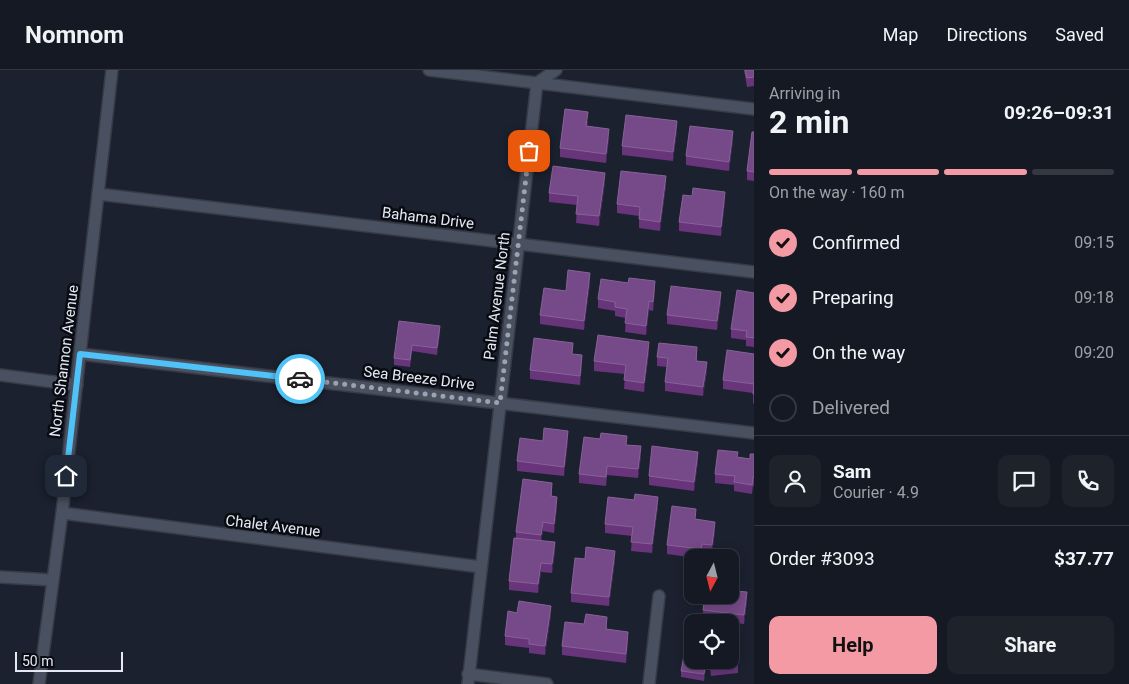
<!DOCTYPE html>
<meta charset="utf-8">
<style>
body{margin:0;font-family:Roboto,sans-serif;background:#1d222b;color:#f1f3f6;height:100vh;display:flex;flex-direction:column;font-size:19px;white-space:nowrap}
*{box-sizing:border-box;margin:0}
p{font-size:16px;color:#9da0a6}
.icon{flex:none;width:28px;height:28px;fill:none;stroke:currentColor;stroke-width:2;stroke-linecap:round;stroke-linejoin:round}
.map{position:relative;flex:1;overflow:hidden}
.side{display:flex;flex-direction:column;background:#141923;width:375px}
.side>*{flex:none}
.needle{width:32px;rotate:187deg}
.tools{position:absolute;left:684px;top:479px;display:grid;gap:10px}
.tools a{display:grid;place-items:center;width:55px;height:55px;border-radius:10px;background:#141923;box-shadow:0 2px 12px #0003,0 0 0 1px #333841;font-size:25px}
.scale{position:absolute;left:15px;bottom:12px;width:108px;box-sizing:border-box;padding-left:5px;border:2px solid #e4e8f2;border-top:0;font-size:14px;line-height:18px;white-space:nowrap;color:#e4e8f2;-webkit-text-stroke:4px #080b11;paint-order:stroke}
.pin{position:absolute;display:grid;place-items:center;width:42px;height:42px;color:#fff;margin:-21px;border-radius:10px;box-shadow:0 2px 8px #0006}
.courier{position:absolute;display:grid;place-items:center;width:50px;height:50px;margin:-25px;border:4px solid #4fc3f7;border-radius:50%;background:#fff;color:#222;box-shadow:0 1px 6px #0007}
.summary em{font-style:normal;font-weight:700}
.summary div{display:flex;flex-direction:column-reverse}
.summary{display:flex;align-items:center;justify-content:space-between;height:85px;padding:0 15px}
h1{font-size:32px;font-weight:700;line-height:38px}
.bar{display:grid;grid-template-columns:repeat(4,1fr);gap:8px 5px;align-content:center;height:60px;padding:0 15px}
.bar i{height:6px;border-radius:4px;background:#333841}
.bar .current{background:#f49aa4}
.bar p{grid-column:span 4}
.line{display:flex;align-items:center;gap:12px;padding:0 15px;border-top:1px solid #333841}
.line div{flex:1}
.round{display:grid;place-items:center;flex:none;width:52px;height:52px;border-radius:10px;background:#1d222b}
ol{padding:0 15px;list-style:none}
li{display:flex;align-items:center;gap:15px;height:55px}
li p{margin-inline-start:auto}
li .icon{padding:5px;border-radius:50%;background:#f49aa4;color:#111;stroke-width:4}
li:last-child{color:#9da0a6}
li i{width:28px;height:28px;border:2px solid #333841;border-radius:50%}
.cta{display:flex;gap:10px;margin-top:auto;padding:10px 15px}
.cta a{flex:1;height:58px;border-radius:10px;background:#f49aa4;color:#111;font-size:20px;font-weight:700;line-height:58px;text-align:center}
.cta a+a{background:#1d222b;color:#f1f3f6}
header{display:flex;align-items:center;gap:30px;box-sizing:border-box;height:70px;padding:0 25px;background:#141923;border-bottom:1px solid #333841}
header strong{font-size:24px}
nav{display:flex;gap:28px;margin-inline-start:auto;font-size:18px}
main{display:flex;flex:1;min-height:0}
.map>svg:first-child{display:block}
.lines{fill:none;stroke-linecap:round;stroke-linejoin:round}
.street-casing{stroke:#373b46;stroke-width:14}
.street{stroke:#495060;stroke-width:11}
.wall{fill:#68357b}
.shaded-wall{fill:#442557}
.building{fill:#764988;stroke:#876298}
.done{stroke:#9ea2ae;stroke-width:5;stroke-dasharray:0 9}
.route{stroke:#4fc3f7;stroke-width:6}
.labels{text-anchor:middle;stroke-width:5;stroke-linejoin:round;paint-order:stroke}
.street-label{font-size:15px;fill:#e4e8f2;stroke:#080b11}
</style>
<header>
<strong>Nomnom</strong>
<nav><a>Map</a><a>Directions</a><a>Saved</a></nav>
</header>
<main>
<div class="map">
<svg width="754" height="614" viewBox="0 0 754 614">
<rect width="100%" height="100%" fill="#1b212f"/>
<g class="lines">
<defs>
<g id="street">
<path d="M429,0L754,39"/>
<path d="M98,124L754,202"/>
<path d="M80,284L754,363"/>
<path d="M0,305L77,315"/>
<path d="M62,443L481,497"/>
<path d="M0,507L53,510"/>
<path d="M468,604L547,614"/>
<path d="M39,614L62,443L112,0"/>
<path d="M468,614L537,13L556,0"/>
<path d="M649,614L659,526"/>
</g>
</defs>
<use href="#street" class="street-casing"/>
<use href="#street" class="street"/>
</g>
<g class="wall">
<path d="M744,0H754V16L747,17Z"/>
<path d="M588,51L587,56L609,68L606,93L560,87V78Z"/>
<path d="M677,60L673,91L622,85V76Z"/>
<path d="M754,62V111L747,110V101Z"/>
<path d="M733,70L729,101L686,95V86Z"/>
<path d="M605,112L599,156L576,153L577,135L549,132V123Z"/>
<path d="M666,115L660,161L639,158V146L617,143V134Z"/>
<path d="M725,131L721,166L679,161V152Z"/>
<path d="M590,213L584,260L540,254V245L566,221Z"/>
<path d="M655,221L653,241L649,240L646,265L625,262L626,248L615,246V241L598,238V229Z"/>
<path d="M754,223V277L746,276V270L731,268V259Z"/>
<path d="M721,231L717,260L667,254V245Z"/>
<path d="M399,251L440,262L437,285L412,281L410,297L394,295V288Z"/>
<path d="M649,281L644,322L624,319L625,304L594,301V291Z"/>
<path d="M573,284L582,294L580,315L530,309V300Z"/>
<path d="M754,284V334L753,333V323L723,319V310Z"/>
<path d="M697,286V291L707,301L703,326L665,321V312L667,297L657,296V287Z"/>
<path d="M568,370L564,406L517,401V391L543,371Z"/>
<path d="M627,375L641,386L638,408L607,405L606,416L579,413V404Z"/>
<path d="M754,384V416H753L752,424L734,421V415L715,413V404L738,387L750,389Z"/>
<path d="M698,391L694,421L649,415V406Z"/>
<path d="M552,422V427L557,437L554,463L543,461L541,471L555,481L552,503L541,502L538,523L509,520V511L516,468V462Z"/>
<path d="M634,430L658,436L652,483L631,481L632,466L605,463V454Z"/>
<path d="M696,449L715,461L712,484L702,483L701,488H696L667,484V475Z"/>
<path d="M585,489L615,490L609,536L571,532V523Z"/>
<path d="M738,508L737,521L747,531L744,554L734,553L738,594V603L711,606L709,590H730L692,552V590H707L704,611L681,607V601L690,581L688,561V552L711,550L703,549V540Z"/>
<path d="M517,543L551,545L545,585L529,583V578L505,575V566Z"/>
<path d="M607,556V559L628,571L626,593L562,585V576Z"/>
</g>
<g class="shaded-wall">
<path d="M677,51V60L673,91V82Z"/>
<path d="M609,59V68L606,93V84Z"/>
<path d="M733,61V70L729,101V92Z"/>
<path d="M605,103V112L599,156V146Z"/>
<path d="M666,106V115L660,161V152Z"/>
<path d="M725,122V131L721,166V157Z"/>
<path d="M590,203V213L584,260V251Z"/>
<path d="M655,211V221L653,241V232Z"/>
<path d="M721,222V231L717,260V251Z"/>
<path d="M649,231V240L646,265V256Z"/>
<path d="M440,256V262L437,285V278Z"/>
<path d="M649,272V281L644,322V313Z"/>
<path d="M582,285V294L580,315V306Z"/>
<path d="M707,292V301L703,326V317Z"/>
<path d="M568,361V370L564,406V397Z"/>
<path d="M641,376V386L638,408V399Z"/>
<path d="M698,382V391L694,421V412Z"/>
<path d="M557,427V437L554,463V454Z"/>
<path d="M658,427V436L652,483V474Z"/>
<path d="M543,452V461L541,474V465Z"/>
<path d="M715,452V461L712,484V475Z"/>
<path d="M555,472V481L552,503V494Z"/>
<path d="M615,481V490L609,536V527Z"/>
<path d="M541,493V502L538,523V514Z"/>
<path d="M738,498V508L736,530V521Z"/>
<path d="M747,522V531L744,554V545Z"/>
<path d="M551,536V545L545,585V576Z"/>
<path d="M628,562V571L626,593V584Z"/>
<path d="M706,590H707L704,611V604Z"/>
</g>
<g class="building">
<path d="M745,0H754V7L747,8Z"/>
<path d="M565,39L588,42L586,56L609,59L606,84L560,78Z"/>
<path d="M626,45L677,51L673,82L622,76Z"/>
<path d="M690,56L733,61L729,92L686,86Z"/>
<path d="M752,62H754V102L747,101Z"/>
<path d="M553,96L605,103L599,146L576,144L578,126L549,123Z"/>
<path d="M621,101L666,106L660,152L639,149L640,137L617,134Z"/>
<path d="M693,118L725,122L721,157L679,152L683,125L692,126Z"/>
<path d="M568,200L590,203L584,251L540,245L544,218L566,221Z"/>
<path d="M629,208L655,211L653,232L649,231L646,256L625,253L627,239L615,237V232L598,229L601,209L628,213Z"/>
<path d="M671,216L721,222L717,251L667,245Z"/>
<path d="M737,220L754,223V268L746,267L747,261L731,259Z"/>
<path d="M399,251L440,256L437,278L412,275L410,290L394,288Z"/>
<path d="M598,265L649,272L644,313L624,310L626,295L594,291Z"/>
<path d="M534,268L573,273L572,284L582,285L580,306L530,300Z"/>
<path d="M659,273L697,277L696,291L707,292L703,317L665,312L668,288L657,287Z"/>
<path d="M727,280L754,284V324H753L754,314L723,310Z"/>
<path d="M544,358L568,361L564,397L517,391L520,368L543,371Z"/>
<path d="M601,363L627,366L626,375L641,376L638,399L607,396L606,407L579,404L584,367L600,369Z"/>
<path d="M652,376L698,382L694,412L649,406Z"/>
<path d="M718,380L738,382L737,387L750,389V384H754V407H753L752,415L734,412L735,406L715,404Z"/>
<path d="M523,409L552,413L551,426L557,427L554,454L543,452L541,465L516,462Z"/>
<path d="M635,424L658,427L652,474L631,472L633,457L605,454L608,427L634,430Z"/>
<path d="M672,436L696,439L695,449L715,452L712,475L702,474L701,479L667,475Z"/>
<path d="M514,468L555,472L552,494L541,493L538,514L509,511Z"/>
<path d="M586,477L615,481L609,527L571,523L575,488L585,489Z"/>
<path d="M730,497L738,498L736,521L747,522L744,545L703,540L705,525H730Z"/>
<path d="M519,531L551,536L545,576L529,574V569L505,566L508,541L517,543Z"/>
<path d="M586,544L607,547L606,559L628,562L626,584L562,576L565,552L584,554Z"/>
<path d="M733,548L738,594L711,596L710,590H730V552H692V575L690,576L688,552Z"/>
<path d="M685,580L692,582V590H706L704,604L681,601Z"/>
</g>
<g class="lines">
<path class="done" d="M300,309L500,333L529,81"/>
<path class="route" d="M66,406L80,284L300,309"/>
</g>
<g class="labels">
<g class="street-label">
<text transform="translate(428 148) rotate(7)" y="5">Bahama Drive</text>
<text transform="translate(497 226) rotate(-83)" y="5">Palm Avenue North</text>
<text transform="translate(64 291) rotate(-83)" y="5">North Shannon Avenue</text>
<text transform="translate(419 308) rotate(7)" y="5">Sea Breeze Drive</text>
<text transform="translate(273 456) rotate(7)" y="5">Chalet Avenue</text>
</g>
</g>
</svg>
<div class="tools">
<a><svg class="needle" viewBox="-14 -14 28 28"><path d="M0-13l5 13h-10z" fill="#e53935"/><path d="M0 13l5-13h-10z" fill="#9da0a6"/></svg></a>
<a><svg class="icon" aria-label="locate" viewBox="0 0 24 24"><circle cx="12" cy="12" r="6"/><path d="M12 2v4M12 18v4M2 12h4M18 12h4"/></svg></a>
</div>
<div class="scale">50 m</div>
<div class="pin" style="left:529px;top:81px;background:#ea580c"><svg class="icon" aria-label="bag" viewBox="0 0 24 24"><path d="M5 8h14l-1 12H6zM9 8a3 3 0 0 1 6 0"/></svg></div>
<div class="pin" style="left:66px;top:406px;background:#1f2937"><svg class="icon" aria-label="home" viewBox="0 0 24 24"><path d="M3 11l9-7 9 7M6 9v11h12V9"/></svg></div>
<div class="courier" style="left:300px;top:309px"><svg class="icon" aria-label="car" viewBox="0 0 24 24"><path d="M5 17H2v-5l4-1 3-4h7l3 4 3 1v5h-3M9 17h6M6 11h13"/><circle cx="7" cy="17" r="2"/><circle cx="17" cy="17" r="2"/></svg></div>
</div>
<section class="side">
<div class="summary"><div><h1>2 min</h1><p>Arriving in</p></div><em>09:26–09:31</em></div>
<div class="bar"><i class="current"></i><i class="current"></i><i class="current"></i><i></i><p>On the way · 160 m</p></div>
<ol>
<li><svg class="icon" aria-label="check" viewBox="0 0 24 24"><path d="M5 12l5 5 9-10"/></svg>Confirmed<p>09:15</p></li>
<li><svg class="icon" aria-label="check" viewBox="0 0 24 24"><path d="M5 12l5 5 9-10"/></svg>Preparing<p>09:18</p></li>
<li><svg class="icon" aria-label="check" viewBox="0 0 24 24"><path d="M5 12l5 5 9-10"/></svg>On the way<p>09:20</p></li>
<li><i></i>Delivered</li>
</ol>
<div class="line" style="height:90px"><a class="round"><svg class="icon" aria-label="person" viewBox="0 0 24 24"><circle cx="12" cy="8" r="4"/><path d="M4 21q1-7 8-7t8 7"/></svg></a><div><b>Sam</b><p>Courier · 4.9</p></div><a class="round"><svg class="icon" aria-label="chat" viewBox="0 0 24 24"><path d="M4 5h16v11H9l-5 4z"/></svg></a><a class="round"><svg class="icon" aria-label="phone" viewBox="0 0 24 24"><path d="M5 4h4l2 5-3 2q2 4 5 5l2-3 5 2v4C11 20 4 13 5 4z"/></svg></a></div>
<div class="line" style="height:65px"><div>Order #3093</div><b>$37.77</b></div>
<div class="cta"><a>Help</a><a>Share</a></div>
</section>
</main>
